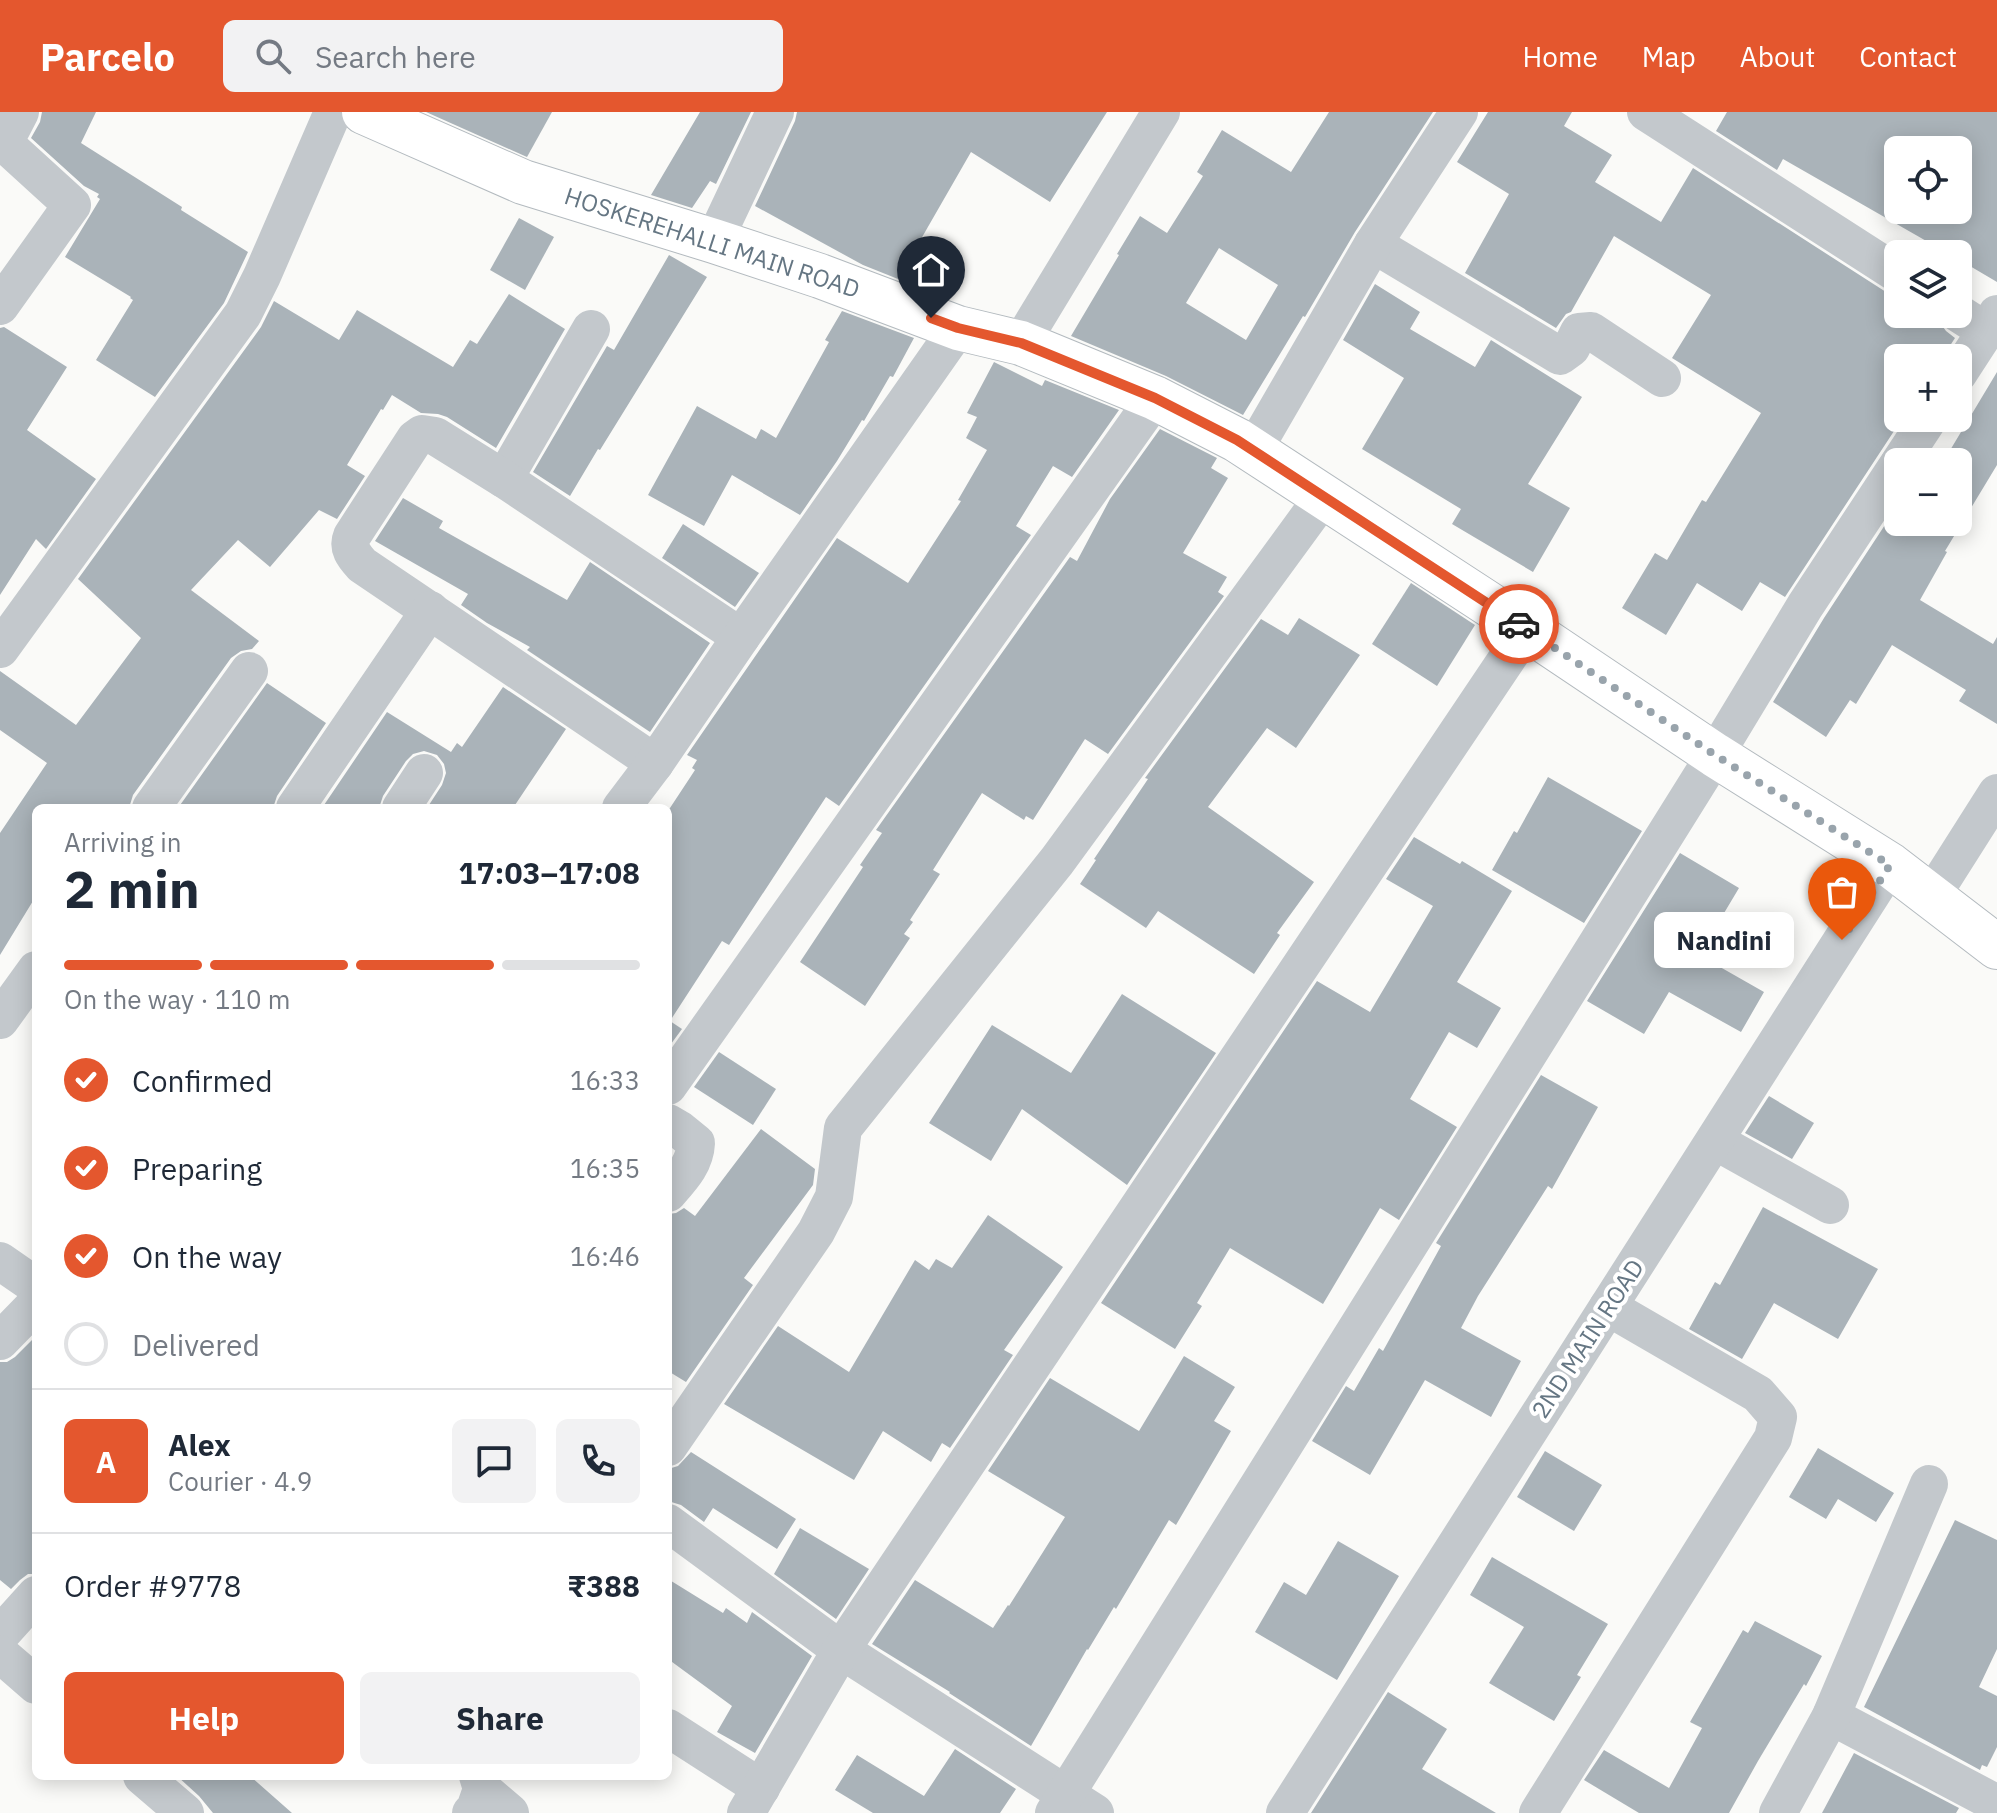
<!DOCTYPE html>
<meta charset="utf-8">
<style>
body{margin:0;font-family:"IBM Plex Sans",sans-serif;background:#f2f2f3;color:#1f2937;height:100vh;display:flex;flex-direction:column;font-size:30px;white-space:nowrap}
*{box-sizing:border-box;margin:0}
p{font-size:26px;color:#747a83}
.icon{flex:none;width:44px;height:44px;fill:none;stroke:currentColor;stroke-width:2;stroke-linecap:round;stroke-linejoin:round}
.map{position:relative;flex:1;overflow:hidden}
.side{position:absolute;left:32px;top:692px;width:640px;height:976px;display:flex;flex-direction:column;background:#fff;border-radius:12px;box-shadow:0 4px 20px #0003}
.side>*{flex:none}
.fabs{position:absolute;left:1884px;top:24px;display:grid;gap:16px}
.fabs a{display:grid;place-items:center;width:88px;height:88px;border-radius:12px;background:#fff;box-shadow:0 4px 20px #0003;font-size:40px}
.pin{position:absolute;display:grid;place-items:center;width:68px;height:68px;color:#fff;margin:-82px -34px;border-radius:50% 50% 50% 0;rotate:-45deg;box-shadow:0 0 8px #0007}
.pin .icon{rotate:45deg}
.courier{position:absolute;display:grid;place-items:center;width:80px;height:80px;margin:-40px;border:6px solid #e4572e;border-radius:50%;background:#fff;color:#222;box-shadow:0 2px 10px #0007}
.bubble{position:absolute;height:56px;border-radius:12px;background:#fff;box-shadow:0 4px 20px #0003;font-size:26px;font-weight:700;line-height:56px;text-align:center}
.overview em{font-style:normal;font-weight:700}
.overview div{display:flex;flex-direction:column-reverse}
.overview{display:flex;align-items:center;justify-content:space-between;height:136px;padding:0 32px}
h1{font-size:52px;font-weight:700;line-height:60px}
.bar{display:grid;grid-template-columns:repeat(4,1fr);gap:12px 8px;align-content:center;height:96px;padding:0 32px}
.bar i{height:10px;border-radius:6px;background:#e0e1e3}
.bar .current{background:#e4572e}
.bar p{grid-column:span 4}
.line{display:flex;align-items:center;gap:20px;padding:0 32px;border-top:2px solid #e0e1e3}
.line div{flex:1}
.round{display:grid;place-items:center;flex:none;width:84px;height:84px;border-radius:12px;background:#f2f2f3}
ol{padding:0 32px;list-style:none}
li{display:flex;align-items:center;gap:24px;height:88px}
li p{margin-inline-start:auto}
li .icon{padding:8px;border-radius:50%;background:#e4572e;color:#fff;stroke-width:4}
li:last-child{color:#747a83}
li i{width:44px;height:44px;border:4px solid #e0e1e3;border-radius:50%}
.primary-button{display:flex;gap:16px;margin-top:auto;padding:16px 32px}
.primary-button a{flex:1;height:92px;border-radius:12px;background:#e4572e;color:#fff;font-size:32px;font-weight:700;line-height:92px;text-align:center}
.primary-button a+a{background:#f2f2f3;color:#1f2937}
header{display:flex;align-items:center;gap:48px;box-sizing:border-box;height:112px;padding:0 40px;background:#e4572e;color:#fff}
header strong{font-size:38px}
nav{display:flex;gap:44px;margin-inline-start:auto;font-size:28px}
.search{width:560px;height:72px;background:#f2f2f3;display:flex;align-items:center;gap:20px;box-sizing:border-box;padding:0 28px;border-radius:12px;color:#747a83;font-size:30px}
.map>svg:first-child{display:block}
.building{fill:#aab3b9;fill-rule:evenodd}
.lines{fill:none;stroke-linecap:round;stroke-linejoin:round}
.secondary-casing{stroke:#b3babf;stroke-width:46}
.street{stroke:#c3c8cc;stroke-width:38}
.secondary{stroke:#fff;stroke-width:44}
.done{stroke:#99a4ac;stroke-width:8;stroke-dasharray:0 14.4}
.route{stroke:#e4572e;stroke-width:10}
.labels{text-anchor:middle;stroke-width:8;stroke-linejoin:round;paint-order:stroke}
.street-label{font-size:24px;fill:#657683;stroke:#fff}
</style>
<header>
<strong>Parcelo</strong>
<div class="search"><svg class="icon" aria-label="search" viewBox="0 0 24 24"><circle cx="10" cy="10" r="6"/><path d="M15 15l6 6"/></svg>Search here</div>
<nav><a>Home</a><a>Map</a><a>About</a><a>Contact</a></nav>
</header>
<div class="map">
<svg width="1997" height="1701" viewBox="0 0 1997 1701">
<rect width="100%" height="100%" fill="#fafaf8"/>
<g class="building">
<path d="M42,0H96L81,31L182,95L181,98L248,140L224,191L155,285L96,248L133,188L130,186L131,185L65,145L100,87L97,85L99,82L84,74L31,26L40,10Z"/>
<path d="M426,0H552L527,45Z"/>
<path d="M700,0H751L716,72L710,69L692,96L651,83Z"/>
<path d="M797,0H1107L1050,90L971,40L898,167L863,153L755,94L795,9Z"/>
<path d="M1329,0H1433L1355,120L1305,205L1303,204L1243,303L1166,264L1071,224L1119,143L1117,142L1140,104L1167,121L1203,64L1197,60L1222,18L1291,60ZM1219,136L1278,173L1246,228L1186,191Z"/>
<path d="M1488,0H1572L1564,14L1612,43L1595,70L1661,110L1693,56L1886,180L1898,184V202H1927L1938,208L1946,219L1955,226L1942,246H1898V313L1785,485L1760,470L1742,499L1697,471L1666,523L1622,496L1655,441L1667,448L1702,388L1706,390L1761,301L1672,246L1711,183L1614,124L1571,200L1566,202L1556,216L1465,161L1509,82L1457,50Z"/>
<path d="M1727,0H1997V170L1958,147V142H1949L1783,47L1777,58L1716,19ZM1898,38H1958V98H1898Z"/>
<path d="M519,106L554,125L525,178L490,158Z"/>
<path d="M669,143L707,165L600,338L598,337L570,384L533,360L607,234L614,238Z"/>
<path d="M1375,172L1420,200L1410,217L1475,255L1491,228L1582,285L1528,372L1570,396L1533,460L1452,412L1461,397L1362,337L1404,266L1343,228Z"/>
<path d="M509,182L565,217L496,336L447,305L438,302L421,301L392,283L383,298L381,297L347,353L365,364L337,407L319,398L270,455L238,428L191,478L259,529L252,537L241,539L231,546L133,683L129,696H36V784L0,843V721L47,651L0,618V559L76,613L141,526L78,467L261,215L274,189L339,228L357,198L453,255L470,228L477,232Z"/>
<path d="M842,199L914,226L893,265L890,264L864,309L862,308L837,349L800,403L732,363L704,414L648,383L697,294L756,327L761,317L776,326L829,230L825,228Z"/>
<path d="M4,215L67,255L27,318L96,367L46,437L36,427L0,483V216Z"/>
<path d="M994,250L1042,274L1045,268L1119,298L1072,365L1053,354L1016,414L1031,423L839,694L826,685L729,833L722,829L670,909L682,917L668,936V699L695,658L692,656L697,648L687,643L837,426L908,471L961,389L958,388L987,338L966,326L977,305L967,301Z"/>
<path d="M1997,260V353L1945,439L1947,440L1920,488L1993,532L1997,525V612L1959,589L1966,578L1892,533L1856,592L1850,588L1826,625L1773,590L1824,506L1898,393V410H1958V350H1943Z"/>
<path d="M1160,317L1217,346L1211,356L1228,366L1183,441L1227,465L1218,480L1224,484L1108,642L1085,627L1033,708L1026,704L1024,708L982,681L933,758L940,762L910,808L913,810L904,822L910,826L865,894L800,850L863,755L860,753L882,721L876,718L1070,445L1077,449L1110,387Z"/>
<path d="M403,386L443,409L439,416L567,488L590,450L710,531L650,620L527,538L530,535L487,511L461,493L468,482L375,429Z"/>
<path d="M683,412L759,461L735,495L662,446Z"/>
<path d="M1411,471L1475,513L1437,574L1372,532Z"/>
<path d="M1299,506L1360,543L1296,636L1267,616L1208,695L1314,770L1277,821L1280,823L1254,862L1158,799L1146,816L1080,772L1096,748L1094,747L1148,667L1145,666L1261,507L1288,523Z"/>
<path d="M267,571L326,611L277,684L273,696H178Z"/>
<path d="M503,575L566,617L513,696H427L442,673L446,661L444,652L437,643L424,639L413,642L406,649L383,684L379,696H322L387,600L451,640L457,631L462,635Z"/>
<path d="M1548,665L1642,719L1584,811L1492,758L1514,719L1517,721Z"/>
<path d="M1414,725L1460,752L1462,749L1512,779L1457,870L1501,896L1477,936L1449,920L1410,987L1457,1015L1399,1108L1380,1096L1323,1192L1230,1136L1197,1191L1202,1194L1175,1237L1101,1191L1317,869L1370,900L1433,794L1386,767Z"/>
<path d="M1680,741L1739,776L1699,843L1764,880L1741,920L1669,880L1644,922L1587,889Z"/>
<path d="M1122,882L1216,941L1127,1073L1022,997L991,1049L929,1011L992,913L1071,961Z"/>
<path d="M719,940L776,977L753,1013L694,975Z"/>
<path d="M1541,963L1598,995L1552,1077L1548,1074L1478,1184L1461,1216L1521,1249L1491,1305L1425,1268L1370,1363L1312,1329L1346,1274L1354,1279L1379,1236L1383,1239L1441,1134L1436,1131Z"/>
<path d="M1769,984L1814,1011L1792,1047L1745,1021Z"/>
<path d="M761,1017L815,1057L813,1073L744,1166L753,1173L686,1270L668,1259V1102L676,1101L684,1096L695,1104Z"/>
<path d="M1763,1095L1878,1157L1838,1227L1774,1191L1742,1247L1689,1217L1715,1170L1720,1173Z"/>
<path d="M988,1103L1063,1155L1004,1238L1013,1243L950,1336L942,1331L931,1350L883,1319L854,1368L724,1292L778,1214L849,1260L915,1148L929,1158L936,1147L952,1156Z"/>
<path d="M36,1224V1462H28L20,1468L11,1477L0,1468V1250H7L15,1245Z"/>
<path d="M1184,1244L1235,1275L1214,1309L1231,1319L1176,1413L1169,1408L1116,1497L1114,1495L1088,1538L1087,1537L1031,1634L949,1581L950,1580L872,1532L915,1468L993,1516L1008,1493L1009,1494L1065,1405L988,1359L1050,1266L1139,1319Z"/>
<path d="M1818,1336L1894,1381L1876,1410L1838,1387L1826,1407L1789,1385Z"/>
<path d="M1545,1339L1602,1373L1574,1419L1517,1385Z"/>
<path d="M691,1340L796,1407L777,1437L713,1396L704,1410L681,1393L668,1389V1357L678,1354Z"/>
<path d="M1955,1408L1997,1428V1537L1979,1575L1997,1584V1635L1987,1655L1982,1653L1980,1658L1864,1595Z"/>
<path d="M800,1416L869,1457L836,1507L774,1462Z"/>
<path d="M1338,1429L1399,1464L1337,1568L1255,1520L1284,1470L1306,1483Z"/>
<path d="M1492,1445L1608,1512L1577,1563L1581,1565L1554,1609L1489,1571L1524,1515L1470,1483Z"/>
<path d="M668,1467L723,1501L726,1496L747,1511L752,1500L812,1544L755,1641L717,1620L732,1594L668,1547Z"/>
<path d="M1755,1509L1822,1544L1806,1574L1804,1572L1758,1649L1729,1701H1639L1584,1668L1604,1638L1669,1676L1702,1616L1690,1610L1743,1518L1748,1521Z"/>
<path d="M1388,1580L1447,1617L1422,1657L1496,1701H1311Z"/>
<path d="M955,1637L1016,1677L1000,1701H873L835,1678L857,1643L924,1684Z"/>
<path d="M1854,1641L1959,1696L1956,1701H1822Z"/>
<path d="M177,1664H250L292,1701H213L199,1684Z"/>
</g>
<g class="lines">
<defs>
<path id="secondary" d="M364,0L523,70L714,129L820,164L958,216L1021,231L1155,286L1237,328L1527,517L1715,643L1890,753L1997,835"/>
</defs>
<use href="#secondary" class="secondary-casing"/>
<g class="street">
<path d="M1646,0L1898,162"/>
<path d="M714,129L775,0"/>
<path d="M1373,132L1560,244L1571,236L1579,220L1591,219L1662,266"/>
<path d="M0,194L72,93L4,31L20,0"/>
<path d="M1958,201L1986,219"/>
<path d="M1021,231L1161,0"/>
<path d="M1958,262L1997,202"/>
<path d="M1253,339L1373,132L1459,0"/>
<path d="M1900,350L1929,306"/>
<path d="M504,367L591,217"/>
<path d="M0,537L243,202L262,164L333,0"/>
<path d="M655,651L362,453C354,444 347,436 352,424L415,327L422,322L435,324L504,367L741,525"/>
<path d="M151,696L249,559"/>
<path d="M295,696L430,498"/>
<path d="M401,696L424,661"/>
<path d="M621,696L655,651L741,525L958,216"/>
<path d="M1931,785L1997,681"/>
<path d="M0,908L36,858"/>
<path d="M668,974L1155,286"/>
<path d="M668,1011L680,1018L696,1031C695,1052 681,1066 668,1081"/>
<path d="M1715,1029L1830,1093"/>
<path d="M0,1149L36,1174"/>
<path d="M0,1229L36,1192"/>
<path d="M668,1335L816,1120L834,1085L843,1016L1057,749L1324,384"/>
<path d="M668,1411L841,1538L1095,1701"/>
<path d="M0,1523L36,1483"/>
<path d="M0,1542L36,1573"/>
<path d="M1831,1604L1988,1687"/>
<path d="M668,1616L761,1676"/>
<path d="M142,1664L185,1701"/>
<path d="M482,1677L510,1701"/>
<path d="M471,1701L475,1697L482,1677L478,1664"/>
<path d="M746,1701L841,1538L1527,517"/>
<path d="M1054,1701L1715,643L1805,494L1898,353"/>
<path d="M1285,1701L1890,753"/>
<path d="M1538,1701L1773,1326L1778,1305L1758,1282L1608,1195"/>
<path d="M1778,1701L1831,1604L1929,1372"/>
</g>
<use href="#secondary" class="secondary"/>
</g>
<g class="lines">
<path class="done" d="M1519,512L1715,643L1890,753L1842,828"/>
<path class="route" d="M931,206L958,216L1021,231L1155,286L1237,328L1519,512"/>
</g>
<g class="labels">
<g class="street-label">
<text transform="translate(712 131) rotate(18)" y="8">HOSKEREHALLI MAIN ROAD</text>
<text transform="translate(1588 1227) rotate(-57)" y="8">2ND MAIN ROAD</text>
</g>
</g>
</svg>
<div class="fabs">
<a><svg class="icon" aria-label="locate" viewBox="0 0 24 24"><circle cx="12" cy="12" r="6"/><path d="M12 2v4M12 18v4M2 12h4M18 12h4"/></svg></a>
<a><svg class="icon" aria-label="layers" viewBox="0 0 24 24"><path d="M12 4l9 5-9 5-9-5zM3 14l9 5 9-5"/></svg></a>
<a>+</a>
<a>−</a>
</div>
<div class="pin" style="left:1842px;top:828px;background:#ea580c"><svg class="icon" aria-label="bag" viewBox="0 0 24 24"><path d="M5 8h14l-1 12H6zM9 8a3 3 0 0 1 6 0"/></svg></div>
<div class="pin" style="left:931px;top:206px;background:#1f2937"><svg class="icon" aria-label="home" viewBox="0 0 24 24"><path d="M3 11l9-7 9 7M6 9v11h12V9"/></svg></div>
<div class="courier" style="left:1519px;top:512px"><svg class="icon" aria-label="car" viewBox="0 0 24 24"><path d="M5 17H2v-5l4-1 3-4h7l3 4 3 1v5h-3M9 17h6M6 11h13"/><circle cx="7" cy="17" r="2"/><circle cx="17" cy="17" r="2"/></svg></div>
<div class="bubble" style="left:1654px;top:800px;width:140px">Nandini</div>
<section class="side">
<div class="overview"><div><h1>2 min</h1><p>Arriving in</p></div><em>17:03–17:08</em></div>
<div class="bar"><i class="current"></i><i class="current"></i><i class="current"></i><i></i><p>On the way · 110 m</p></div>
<ol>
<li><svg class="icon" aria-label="check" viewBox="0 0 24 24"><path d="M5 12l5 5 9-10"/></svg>Confirmed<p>16:33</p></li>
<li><svg class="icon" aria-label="check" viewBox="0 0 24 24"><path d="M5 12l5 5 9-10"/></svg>Preparing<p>16:35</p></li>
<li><svg class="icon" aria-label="check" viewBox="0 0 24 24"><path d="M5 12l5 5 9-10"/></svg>On the way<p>16:46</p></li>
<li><i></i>Delivered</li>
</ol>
<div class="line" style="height:144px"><b class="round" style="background:#e4572e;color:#fff">A</b><div><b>Alex</b><p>Courier · 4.9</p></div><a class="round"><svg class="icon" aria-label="chat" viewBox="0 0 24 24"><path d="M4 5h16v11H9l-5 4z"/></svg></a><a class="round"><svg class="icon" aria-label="phone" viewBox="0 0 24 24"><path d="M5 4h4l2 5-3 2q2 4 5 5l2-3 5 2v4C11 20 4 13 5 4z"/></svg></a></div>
<div class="line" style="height:104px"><div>Order #9778</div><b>₹388</b></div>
<div class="primary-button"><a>Help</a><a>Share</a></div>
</section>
</div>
